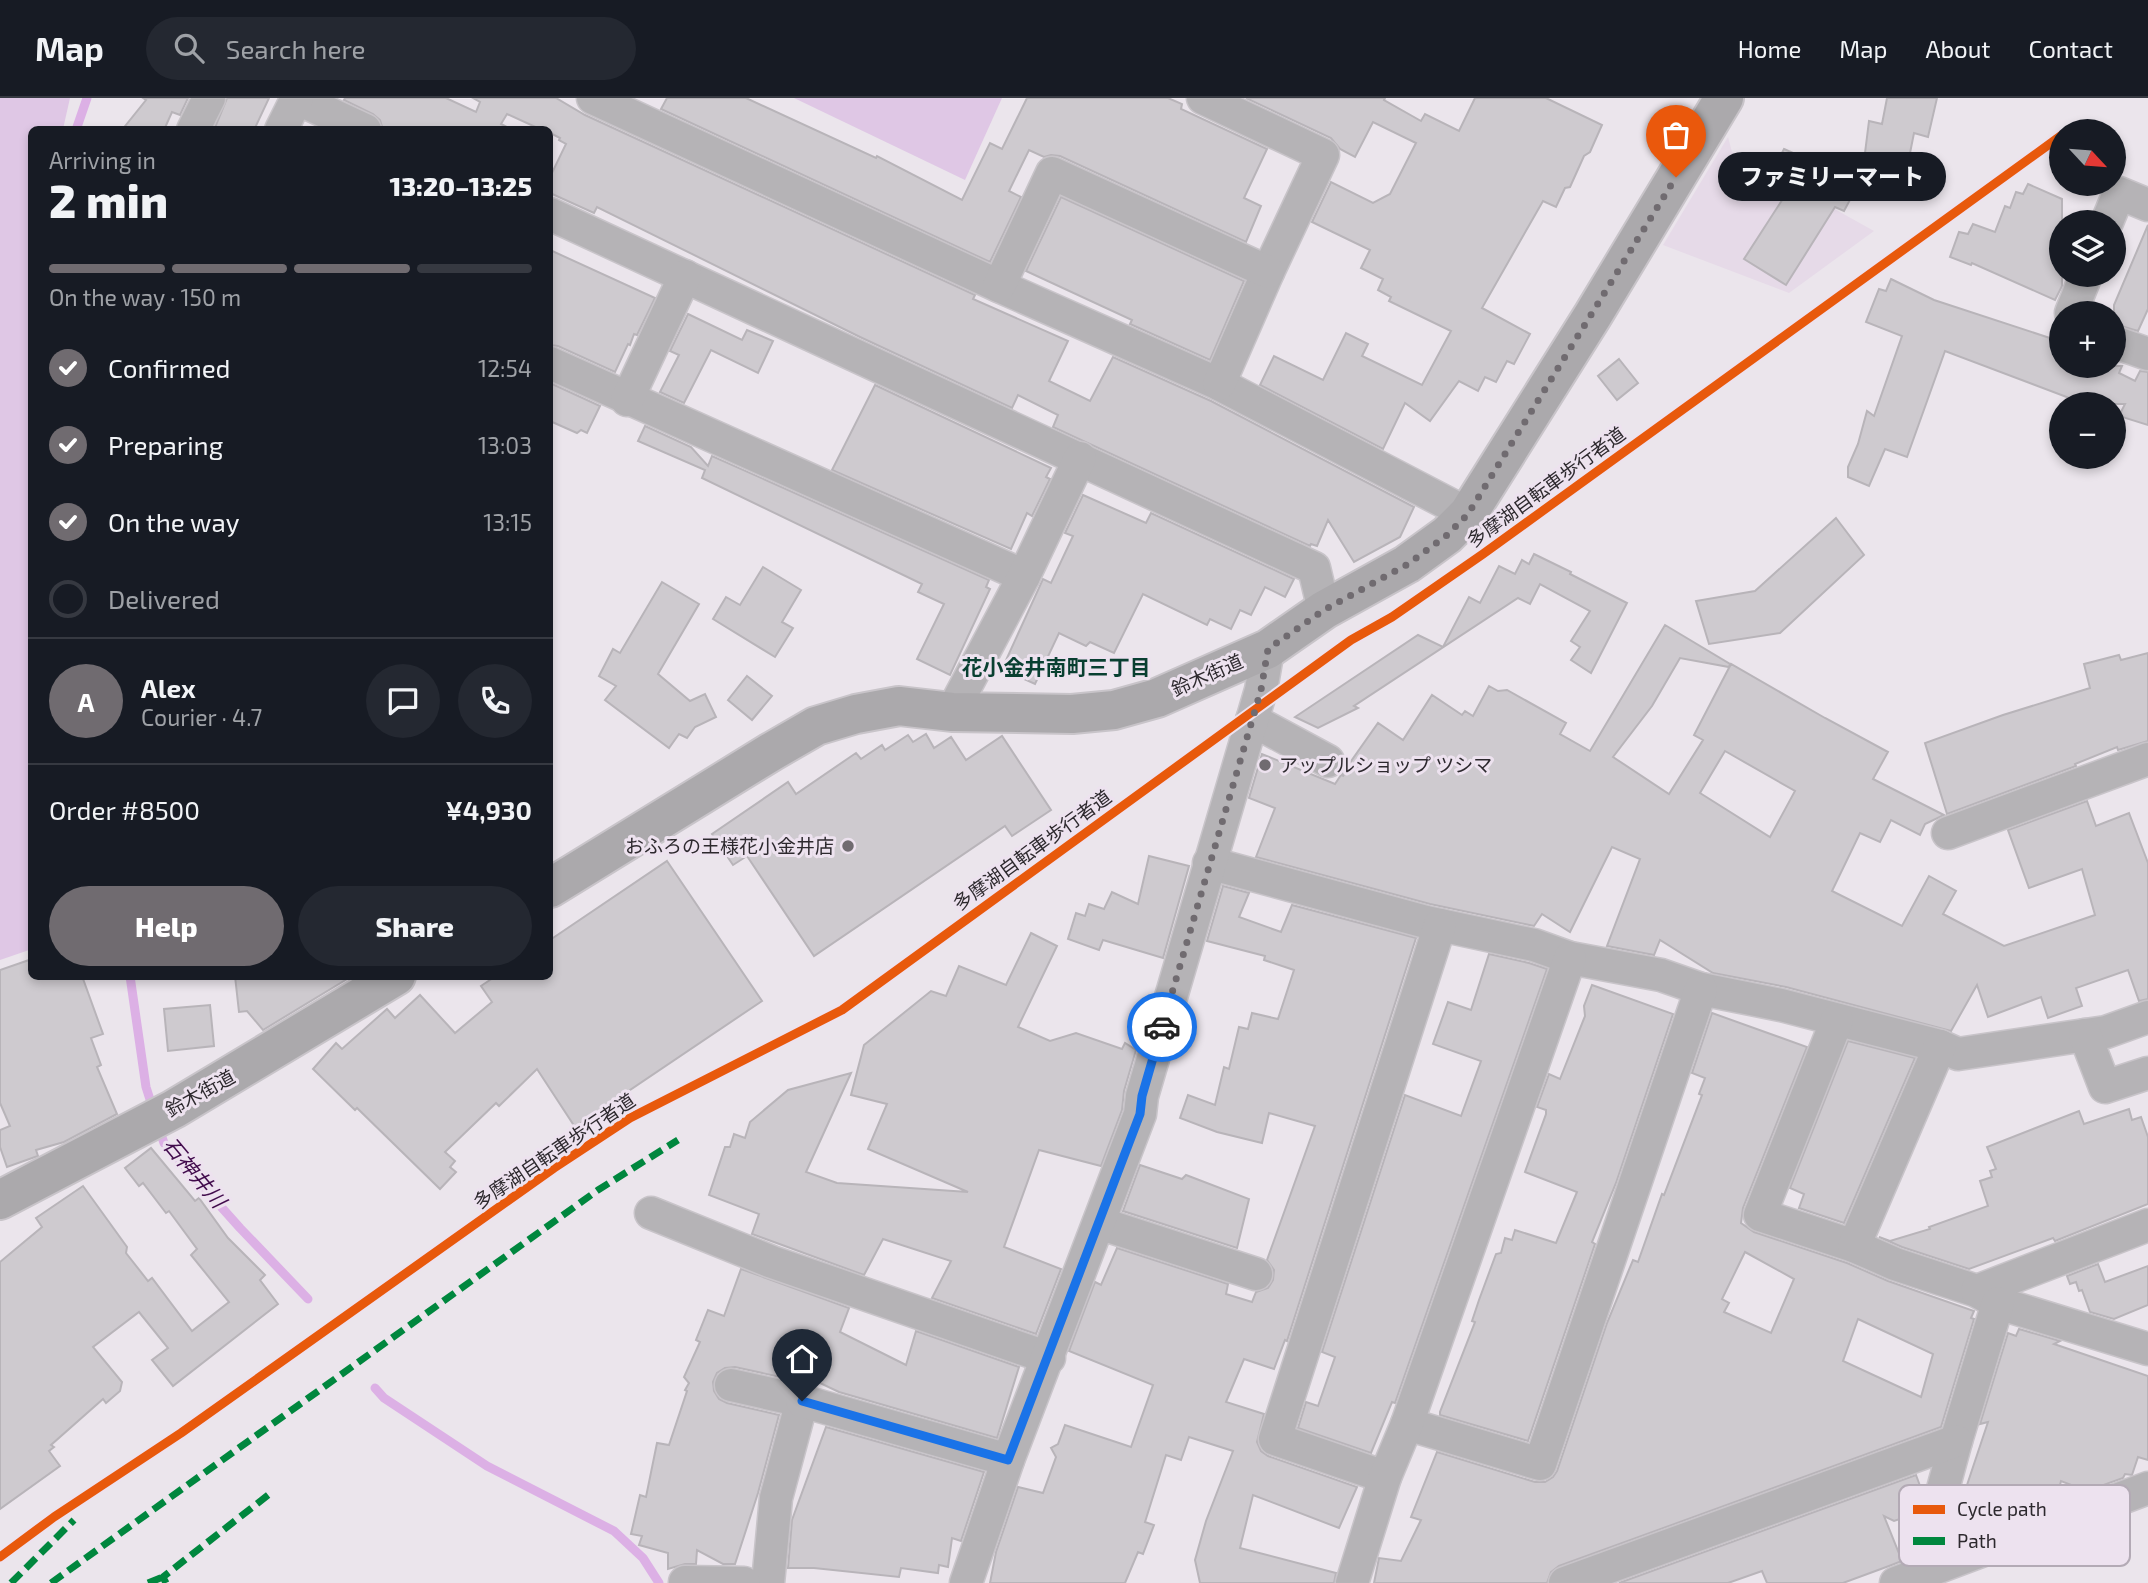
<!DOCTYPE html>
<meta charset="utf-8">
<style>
body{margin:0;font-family:"Exo 2","Noto Sans JP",sans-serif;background:#242831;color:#f1f3f6;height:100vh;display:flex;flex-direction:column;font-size:26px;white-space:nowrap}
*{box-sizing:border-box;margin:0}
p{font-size:23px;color:#9ea1a6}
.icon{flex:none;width:38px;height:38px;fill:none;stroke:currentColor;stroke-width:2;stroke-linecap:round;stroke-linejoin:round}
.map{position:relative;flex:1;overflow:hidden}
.details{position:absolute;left:28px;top:28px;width:525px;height:854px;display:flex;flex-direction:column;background:#171b24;border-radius:10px;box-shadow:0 4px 10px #0003}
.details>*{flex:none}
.needle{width:46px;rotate:116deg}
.tools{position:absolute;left:2049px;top:21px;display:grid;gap:14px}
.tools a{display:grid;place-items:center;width:77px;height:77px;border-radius:50%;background:#171b24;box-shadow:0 4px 10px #0003;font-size:35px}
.pin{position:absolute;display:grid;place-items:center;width:60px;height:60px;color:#fff;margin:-72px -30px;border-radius:50% 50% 50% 0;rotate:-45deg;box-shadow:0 0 7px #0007}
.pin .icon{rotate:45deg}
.courier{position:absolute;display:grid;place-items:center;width:70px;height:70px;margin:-35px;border:5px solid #1a73e8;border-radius:50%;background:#fff;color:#222;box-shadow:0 2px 9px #0007}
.bubble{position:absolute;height:49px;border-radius:24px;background:#171b24;box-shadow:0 4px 10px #0003;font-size:23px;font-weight:800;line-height:49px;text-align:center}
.summary em{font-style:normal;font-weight:800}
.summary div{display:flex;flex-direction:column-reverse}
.summary{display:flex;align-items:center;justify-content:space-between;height:119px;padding:0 21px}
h1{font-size:46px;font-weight:800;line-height:52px}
.bar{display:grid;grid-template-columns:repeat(4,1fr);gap:10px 7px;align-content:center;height:84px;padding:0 21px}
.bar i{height:9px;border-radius:5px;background:#363941}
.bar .active{background:#706b70}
.bar p{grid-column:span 4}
.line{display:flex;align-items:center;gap:18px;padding:0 21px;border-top:2px solid #363941}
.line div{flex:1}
.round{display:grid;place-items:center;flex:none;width:74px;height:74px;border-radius:37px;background:#242831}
ol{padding:0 21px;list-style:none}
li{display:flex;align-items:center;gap:21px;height:77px}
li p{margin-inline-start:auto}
li .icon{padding:7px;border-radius:50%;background:#706b70;color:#fff;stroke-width:4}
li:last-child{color:#9ea1a6}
li i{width:38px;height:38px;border:4px solid #363941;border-radius:50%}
.button{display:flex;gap:14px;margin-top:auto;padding:14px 21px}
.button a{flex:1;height:80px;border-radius:42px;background:#706b70;color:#fff;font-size:28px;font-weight:800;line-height:80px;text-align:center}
.button a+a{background:#242831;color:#f1f3f6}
header{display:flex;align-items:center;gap:42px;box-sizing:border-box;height:98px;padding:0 35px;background:#171b24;border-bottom:2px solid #363941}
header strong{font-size:33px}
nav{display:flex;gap:38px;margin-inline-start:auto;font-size:24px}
.search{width:490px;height:63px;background:#242831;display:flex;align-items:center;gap:18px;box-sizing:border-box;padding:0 24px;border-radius:38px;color:#9ea1a6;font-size:26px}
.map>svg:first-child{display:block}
.built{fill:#e6dae8}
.green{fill:#dfc7e5}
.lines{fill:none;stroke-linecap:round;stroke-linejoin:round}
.stream{stroke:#dcb0e5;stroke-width:9}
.building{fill:#cecacf;stroke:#b8b4b9;stroke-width:2;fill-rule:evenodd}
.street-casing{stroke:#c8c4c9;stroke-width:35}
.secondary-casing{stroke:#c8c4c9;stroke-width:42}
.street{stroke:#b5b3b6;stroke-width:32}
.secondary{stroke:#aba9ac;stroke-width:38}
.quiet{stroke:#00873e;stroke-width:7;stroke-dasharray:14 7;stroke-linecap:butt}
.cycleway-casing{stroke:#ede2ef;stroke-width:13}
.cycleway{stroke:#e8590c;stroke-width:9}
.done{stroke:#706b70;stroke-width:7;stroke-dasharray:0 12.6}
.route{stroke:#1a73e8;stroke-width:9}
.poi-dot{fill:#706b70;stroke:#ede2ef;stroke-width:2.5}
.labels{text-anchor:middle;stroke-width:6;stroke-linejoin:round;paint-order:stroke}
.street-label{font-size:19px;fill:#2d292e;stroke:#ede2ef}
.poi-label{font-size:19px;fill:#2d292e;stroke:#ede2ef;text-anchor:start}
.neighbourhood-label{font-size:21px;font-weight:bold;fill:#093f31;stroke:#ede2ef}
.water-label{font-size:21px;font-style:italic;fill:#410b4c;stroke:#ede2ef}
.key{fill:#ede2ef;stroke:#b3aab5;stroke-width:2}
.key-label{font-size:19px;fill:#2d292e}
</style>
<header>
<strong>Map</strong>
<div class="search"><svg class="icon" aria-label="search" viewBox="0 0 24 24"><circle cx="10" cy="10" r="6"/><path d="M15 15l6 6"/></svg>Search here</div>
<nav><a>Home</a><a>Map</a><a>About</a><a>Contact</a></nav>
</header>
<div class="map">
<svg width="2148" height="1485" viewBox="0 0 2148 1485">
<rect width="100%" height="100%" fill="#ebe5ec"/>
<path class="built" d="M1728,39L1732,54L1874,133L1789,195L1663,147Z"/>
<g class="green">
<path d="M0,0H70L63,31L32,32V851L0,862Z"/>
<path d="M794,0H1002L965,82Z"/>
</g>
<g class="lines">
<g class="stream">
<path d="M76,32L87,0"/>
<path d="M130,878L146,989L153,1011"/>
<path d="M158,1028L164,1045L240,1130L308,1201"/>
<path d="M375,1290L384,1300L487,1368L614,1433L643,1460L659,1485"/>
</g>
</g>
<g class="building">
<path d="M143,0H188L180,17L172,14L164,32H122L146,2Z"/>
<path d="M227,0H269L254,32H214Z"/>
<path d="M345,0H446L476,14L480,4L473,0H556L585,17L975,197L973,201L1068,243L1049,283L1090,303L1113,259L1211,303L1414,409L1400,439L1354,464L1328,422L1317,448L1311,446L1310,448L1053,329L1058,317L1018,297L1012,310L860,239L597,109L594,115L550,95V79L566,46L559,42L560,40L550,35V32H542L507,16L501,26L513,32H383L380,22L373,16L344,2Z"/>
<path d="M667,0H746L876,60L877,58L962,102L990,45L1002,51L1027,0H1168L1182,6L1181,11L1267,51L1244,100L1261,108L1246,144L1060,58L1051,57L1044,59L1029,52L1009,93L1021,99L990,164L661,11Z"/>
<path d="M1246,0H1385L1384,2L1421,23L1425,16L1459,33L1475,0H1546L1602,27L1590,54L1584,58L1570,89L1565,90L1556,109L1543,103L1482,210L1530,236L1514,266L1507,263L1496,284L1485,279L1478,293L1459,283L1430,323L1405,305L1383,351L1260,287L1274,258L1323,282L1346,235L1368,246L1362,258L1422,287L1451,233L1389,203L1391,199L1378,192L1383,181L1361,170L1370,152L1312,124L1331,84L1373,105L1390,96L1416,45L1373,24L1355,59L1340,51L1331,40Z"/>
<path d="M1887,0H1937L1928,39L1914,35L1908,65L1865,55L1869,23L1882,26Z"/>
<path d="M1784,51L1820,67L1852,63L1867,70L1844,113L1835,109L1786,187L1744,161L1795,82L1773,72Z"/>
<path d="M2028,86L2062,101V188L2055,202L1972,165L1971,167L1950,159L1959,134L1968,136L1973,126L1995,134L2005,108L2010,110L2016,94L2023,96Z"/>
<path d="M1061,99L1244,183L1210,262L1130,226L1132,222L1026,173Z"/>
<path d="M2148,127V211L2138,233L2114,226V207Z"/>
<path d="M550,152L655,200L637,237L634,236L630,247L628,246L615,274L558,248L550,247Z"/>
<path d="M1891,181L1934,202L2062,244V268H2122L2119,275L2135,283L2140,273L2148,274V327L2119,318L2125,306H2085L1945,253L1907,359L1885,351L1869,388L1848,379V369L1858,346L1867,313L1874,318L1902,238L1866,224L1879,191L1886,193Z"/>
<path d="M688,216L742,242L747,232L773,243L758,275L711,252L684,305L660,294L679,257L670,253Z"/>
<path d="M1619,261L1638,285L1617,302L1598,278Z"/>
<path d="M550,285L600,308L587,335L581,332L577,335L550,323Z"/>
<path d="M875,287L1051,370L1046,379L1050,381L1032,418L1027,415L1011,451L832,372Z"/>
<path d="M645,328L691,349L708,368L712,358L989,482L986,489L990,491L950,577L917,561L944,506L918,494L922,486L702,380L705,372L638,343Z"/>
<path d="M1083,397L1146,425L1151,415L1294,481L1285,499L1265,489L1251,517L1240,512L1231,531L1210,521L1207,527L1143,496L1114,555L1090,544L1086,548L1059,535L1035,586L1002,571L1043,481L1051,485L1073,438L1065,435Z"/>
<path d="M1836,420L1864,457L1780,535L1709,546L1696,503L1755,493Z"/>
<path d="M1534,456L1571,474L1570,476L1627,505L1591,575L1571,562L1580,549L1571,543L1590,513L1540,486L1530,506L1518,500L1354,608L1358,610L1318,630L1295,619L1418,537L1443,549L1469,499L1480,505L1499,468L1515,476L1522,462L1529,466Z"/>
<path d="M763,469L801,492L782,524L793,530L775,559L713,521L726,499L740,507Z"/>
<path d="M662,484L699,506L658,576L690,603L705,596L716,619L695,629L687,640L679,636L669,650L605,602L616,588L599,578L613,551L620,555Z"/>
<path d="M1665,527L1730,566L1729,569L1680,560L1652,608L1613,659L1669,696L1703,642L1694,637L1731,566L1825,620L1888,654L1873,681L1944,717L1925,726L1920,737L1891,722L1880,744L1860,735L1832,793L1902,828L1929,778L1956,793L1943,816L2004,848L2095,817L2082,771L2029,790L2008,732L2087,703L2096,728L2129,715L2148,765V901L2139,903L2128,872L2076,890L2082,908L2048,920L2041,899L1988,919L1977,887L1951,933L1786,889L1713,875L1660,842L1654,857L1607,848L1640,761L1612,749L1570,834L1542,816L1534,828L1430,806L1256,759L1275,710L1249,700L1262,656L1335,686L1341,677L1344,678L1342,676L1378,625L1403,642L1432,597L1462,617L1465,613L1473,618L1489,588L1498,593L1507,592L1566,625L1560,636L1590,653ZM1725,653L1795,693L1770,739L1700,695Z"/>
<path d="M2148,555V643L2118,652L2117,649L2075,666L2076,668L1947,716L1925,645L2003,617L2090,590L2084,566L2119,557L2121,562Z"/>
<path d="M747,578L772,598L752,622L728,602Z"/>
<path d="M926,636L934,650L951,639L966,662L1002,638L1051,712L1012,738L1005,728L814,858L747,758L733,767L712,736L788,684L796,696L856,655L861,661L882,647L885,652L908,637L913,644Z"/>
<path d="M1149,758L1189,768L1163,860L1103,842L1099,852L1068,841L1076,815L1085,818L1089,806L1104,811L1112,794L1138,806Z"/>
<path d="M667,763L762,903L575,1029L537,971L499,1008L496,1005L445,1054L455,1063L450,1069L456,1074L440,1091L357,1010L355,1012L313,971L336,945L342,951L387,911L395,920L420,897L455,935L492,904L481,888L496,878H550V842Z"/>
<path d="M1223,788L1249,795L1239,819L1281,834L1292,807L1416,840L1287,1243L1285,1242L1274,1271L1244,1261L1226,1304L1264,1316L1257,1344L1261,1353L1268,1358L1357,1389L1339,1430L1253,1397L1240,1450L1336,1475L1334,1485H1200L1195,1462L1206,1423L1233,1353L1189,1339L1181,1362L1166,1357L1145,1424L1154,1427L1143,1456L1138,1454L1125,1485H990L996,1454L1018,1389L1043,1395L1056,1359L1051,1350L1058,1346L1065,1327L1131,1349L1153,1287L1069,1253L1095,1184L1101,1187L1117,1150L1228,1186L1226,1196L1252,1204L1256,1194L1268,1190L1273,1182L1274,1172L1267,1162L1315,1028L1269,1015L1262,1045L1217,1034L1180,1020L1188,997L1215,1007L1224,969L1229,971L1239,929L1248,931L1252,915L1278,921L1294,872L1264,862L1265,858L1207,843Z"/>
<path d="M1031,835L1057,848L1018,929L1050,943L1076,935L1122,951L1125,945L1136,952L1124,993L1122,1012L1101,1068L1039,1052L1004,1149L1061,1171L1036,1236L932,1200L951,1163L883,1141L864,1177L752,1136L759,1116L709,1097L725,1049H730L734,1036L745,1040L750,1024L788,992L851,975L806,1074L837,1085L968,1094L868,1051L887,1006L851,997L864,947L931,893L946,898L959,868L1006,887Z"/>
<path d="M1489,856L1529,865L1547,871L1395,1305L1392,1304L1371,1355L1298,1330L1306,1304L1318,1308L1335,1259L1322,1254L1405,997L1461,1018L1481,963L1433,946L1448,904L1471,912Z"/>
<path d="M32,861V878H82L103,936L91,940L101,967L97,969L117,1016L64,1044L36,1052L38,1058L35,1059L7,1069L0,1049V1032L10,1028L0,1005V872Z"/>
<path d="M235,878H352L263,932L247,913L239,914Z"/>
<path d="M1592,887L1673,916L1616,1085L1592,1144L1595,1146L1528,1343L1440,1317V1314L1475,1224L1472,1223L1479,1202L1496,1156L1501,1155L1505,1140L1512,1142L1515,1132L1556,1145L1577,1094L1525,1074L1546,1016V1012L1537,1009L1549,976L1560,981L1585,918L1584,908Z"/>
<path d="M210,907L214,948L168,953L164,911Z"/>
<path d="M1712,915L1807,949L1743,1110L1741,1125L1754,1134L1847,1165L1888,1183L1974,1213L1971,1220L1974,1221L1941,1329L1559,1468L1551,1474L1547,1485H1374L1379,1460L1401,1463L1421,1422L1411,1419L1437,1354L1535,1384H1545L1553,1379L1557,1373L1607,1225L1633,1162L1638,1164L1662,1096L1664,1097L1702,997L1699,996L1705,980L1692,975ZM1745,1154L1794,1181L1771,1235L1724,1214L1729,1205L1722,1201ZM1858,1221L1933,1256L1921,1299L1843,1263Z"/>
<path d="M1848,943L1915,960L1844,1125L1799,1110L1804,1096L1790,1090Z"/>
<path d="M2129,1011L2132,1022L2141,1019L2148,1039V1106L2055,1143L2053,1140L1969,1171L1902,1149L1879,1139L1890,1143L1930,1131L1929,1129L1988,1108L1980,1083L1992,1079L1990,1073L1996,1071L1987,1049L2079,1013L2084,1026Z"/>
<path d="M151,1050L195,1103L199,1100L228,1140L265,1177L260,1182L278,1206L173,1288L152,1262L168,1250L139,1214L93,1249L122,1284L120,1293L106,1305L103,1301L51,1347L54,1349L49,1353L60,1368L0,1411V1164L42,1129L36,1120L83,1088L127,1149L126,1155L148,1183L152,1180L192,1233L229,1204L191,1157L197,1151L169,1113L166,1115L143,1085L139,1088L125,1070Z"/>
<path d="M1140,1067L1182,1081L1186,1077L1249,1101L1237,1150L1123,1113Z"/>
<path d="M2098,1166L2105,1184L2148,1168V1207L2114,1221L2090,1214L2082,1192L2079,1193L2076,1184L2070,1186L2067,1178Z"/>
<path d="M741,1171L849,1210L840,1234L906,1267L916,1233L1019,1269L997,1340L839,1294L797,1274L794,1282L735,1269L725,1270L717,1275L713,1284L714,1293L719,1301L727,1305L779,1317L758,1395L735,1466H723L697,1452L696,1466H685L668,1471V1455L639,1447L642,1438L631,1436L640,1397L646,1399L657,1345L669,1347L687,1293L685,1292L689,1285L684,1279L700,1244L696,1242L708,1212L724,1218Z"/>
<path d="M2019,1231L2060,1243L2054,1246L2148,1278V1362L2138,1359L2132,1377L2125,1376L2123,1380L2087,1393L2061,1383L2056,1402L2043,1398L2040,1411L2028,1410L2026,1416L2018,1414L2017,1420L2013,1421L1993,1417L1989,1430L1947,1446L1956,1413L1958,1414L1988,1324L1980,1326L2008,1235L2016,1238Z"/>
<path d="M826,1329L984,1374L961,1443L952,1440L948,1469L939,1467L938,1475L901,1470L899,1479L814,1470H788L792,1422Z"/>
<path d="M1916,1377L1923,1396L1918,1415L1894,1423L1884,1418L1902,1463L1889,1468L1843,1485H1767L1762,1473L1728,1485H1619Z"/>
</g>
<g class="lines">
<defs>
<g id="street">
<path d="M296,0L365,32"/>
<path d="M593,0L999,188L1219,286L1468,416"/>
<path d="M1203,0L1323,57L1268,174L1219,286"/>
<path d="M193,32L209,0"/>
<path d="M281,32L297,0"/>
<path d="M550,116L1314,470L1324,512"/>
<path d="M2107,124L2119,95L2148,107"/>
<path d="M999,188L1052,75L1268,174"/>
<path d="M2071,215L2086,177"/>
<path d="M2114,244L2148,256"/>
<path d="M550,265L1024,478"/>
<path d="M627,302L685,178"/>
<path d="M952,614L1024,478L1080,360"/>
<path d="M1252,622L1328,663"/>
<path d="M1948,735L2148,661"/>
<path d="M1209,765L1426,824L1534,847L1570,860L1661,877L1701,891L1781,907L1940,948L1958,956L2106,934L2148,919"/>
<path d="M1837,922L1760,1117L1854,1148L1895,1166L1977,1193L1998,1205L2148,1251"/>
<path d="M2085,937L2105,989L2148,975"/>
<path d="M651,1115L772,1164L1049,1260"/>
<path d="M1099,1125L1256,1176"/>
<path d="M1854,1148L1940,948"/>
<path d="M1977,1193L2148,1127"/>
<path d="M731,1287L802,1303L776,1400L768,1485"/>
<path d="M802,1303L1008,1362"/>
<path d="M1407,1326L1540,1366L1701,891"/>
<path d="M1385,1379L1275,1341L1440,827"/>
<path d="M1920,1476L1956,1343L1998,1205"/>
<path d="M685,1484L744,1485"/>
<path d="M966,1485L1008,1362L1140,1016L1142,998L1261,592L1268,551"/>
<path d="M1352,1485L1385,1379L1407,1326L1570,860"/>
<path d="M1565,1485L1956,1343"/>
<path d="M1896,1485L2148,1390"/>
</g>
<g id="secondary">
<path d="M550,790L771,654L816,628L856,616L899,608L952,614L1072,616L1114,612L1157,600L1268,551L1324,512L1407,466L1447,437L1468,416L1593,217L1724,0"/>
<path d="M0,1102L174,1011L396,878"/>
</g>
</defs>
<use href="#street" class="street-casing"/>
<use href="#secondary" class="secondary-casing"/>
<use href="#street" class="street"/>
<use href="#secondary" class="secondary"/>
<g class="quiet">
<path d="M11,1485L74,1422"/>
<path d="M51,1485L598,1092L678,1042"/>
<path d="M148,1485L163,1479"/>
<path d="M166,1485L163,1479L272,1394"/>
</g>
<defs>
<path id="cycleway" d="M0,1459L54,1419L181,1335L554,1070L630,1020L842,912L1351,542L1392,519L1483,456L2062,37"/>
</defs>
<use href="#cycleway" class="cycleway-casing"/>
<use href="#cycleway" class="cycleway"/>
</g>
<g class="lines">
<path class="done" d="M1162,929L1261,592L1268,551L1324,512L1408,466L1447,437L1468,416L1676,79"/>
<path class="route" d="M802,1303L1008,1362L1140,1016L1142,998L1162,929"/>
</g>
<g class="poi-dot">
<circle cx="1265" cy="667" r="7"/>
<circle cx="848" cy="748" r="7"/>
</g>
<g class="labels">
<g class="street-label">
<text transform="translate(1546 389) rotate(-36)" y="7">多摩湖自転車歩行者道</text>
<text transform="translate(1207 577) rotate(-24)" y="7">鈴木街道</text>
<text transform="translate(1032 752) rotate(-36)" y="7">多摩湖自転車歩行者道</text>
<text transform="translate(200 995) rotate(-29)" y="7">鈴木街道</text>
<text transform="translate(554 1053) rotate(-34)" y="7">多摩湖自転車歩行者道</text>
</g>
<g class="poi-label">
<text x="1279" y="674">アップルショップ ツシマ</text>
<text x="834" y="755" text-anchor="end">おふろの王様花小金井店</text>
</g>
<g class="neighbourhood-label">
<text x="1056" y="577">花小金井南町三丁目</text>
</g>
<g class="water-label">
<text transform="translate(194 1075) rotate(50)" y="7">石神井川</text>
</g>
</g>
<rect x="1899" y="1387" width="231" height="81" rx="10" class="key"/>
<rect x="1913" y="1407" width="32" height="9" fill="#e8590c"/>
<rect x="1913" y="1439" width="32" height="8" fill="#00873e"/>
<g class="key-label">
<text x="1957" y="1418">Cycle path</text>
<text x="1957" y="1450">Path</text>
</g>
</svg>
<div class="tools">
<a><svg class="needle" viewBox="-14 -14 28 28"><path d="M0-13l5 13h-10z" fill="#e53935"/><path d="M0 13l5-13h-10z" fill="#9ea1a6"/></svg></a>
<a><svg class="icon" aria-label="layers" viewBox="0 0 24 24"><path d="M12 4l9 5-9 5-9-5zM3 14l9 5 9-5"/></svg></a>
<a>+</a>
<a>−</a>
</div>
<div class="pin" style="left:1676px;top:79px;background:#ea580c"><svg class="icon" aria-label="bag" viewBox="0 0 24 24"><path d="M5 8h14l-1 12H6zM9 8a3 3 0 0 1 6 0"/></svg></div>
<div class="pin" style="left:802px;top:1303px;background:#1f2937"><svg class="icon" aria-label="home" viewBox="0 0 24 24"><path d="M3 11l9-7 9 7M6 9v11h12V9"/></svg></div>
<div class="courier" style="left:1162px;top:929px"><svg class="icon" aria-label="car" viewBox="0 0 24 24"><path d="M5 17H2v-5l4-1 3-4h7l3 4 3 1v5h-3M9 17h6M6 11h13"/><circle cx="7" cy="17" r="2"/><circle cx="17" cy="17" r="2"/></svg></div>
<div class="bubble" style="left:1718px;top:54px;width:228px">ファミリーマート</div>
<section class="details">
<div class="summary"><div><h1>2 min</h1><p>Arriving in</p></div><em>13:20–13:25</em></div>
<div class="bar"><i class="active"></i><i class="active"></i><i class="active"></i><i></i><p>On the way · 150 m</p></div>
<ol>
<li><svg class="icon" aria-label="check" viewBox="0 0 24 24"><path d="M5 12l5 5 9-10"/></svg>Confirmed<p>12:54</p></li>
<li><svg class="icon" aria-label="check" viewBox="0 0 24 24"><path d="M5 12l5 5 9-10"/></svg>Preparing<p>13:03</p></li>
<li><svg class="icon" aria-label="check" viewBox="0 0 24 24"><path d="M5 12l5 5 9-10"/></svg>On the way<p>13:15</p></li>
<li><i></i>Delivered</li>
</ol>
<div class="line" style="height:126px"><b class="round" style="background:#706b70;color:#fff">A</b><div><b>Alex</b><p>Courier · 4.7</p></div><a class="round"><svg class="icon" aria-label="chat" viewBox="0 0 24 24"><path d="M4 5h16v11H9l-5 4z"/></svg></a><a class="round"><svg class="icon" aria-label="phone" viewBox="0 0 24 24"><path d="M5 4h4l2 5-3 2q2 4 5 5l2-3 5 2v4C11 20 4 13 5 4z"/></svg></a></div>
<div class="line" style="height:91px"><div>Order #8500</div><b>¥4,930</b></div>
<div class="button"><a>Help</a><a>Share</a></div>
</section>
</div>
